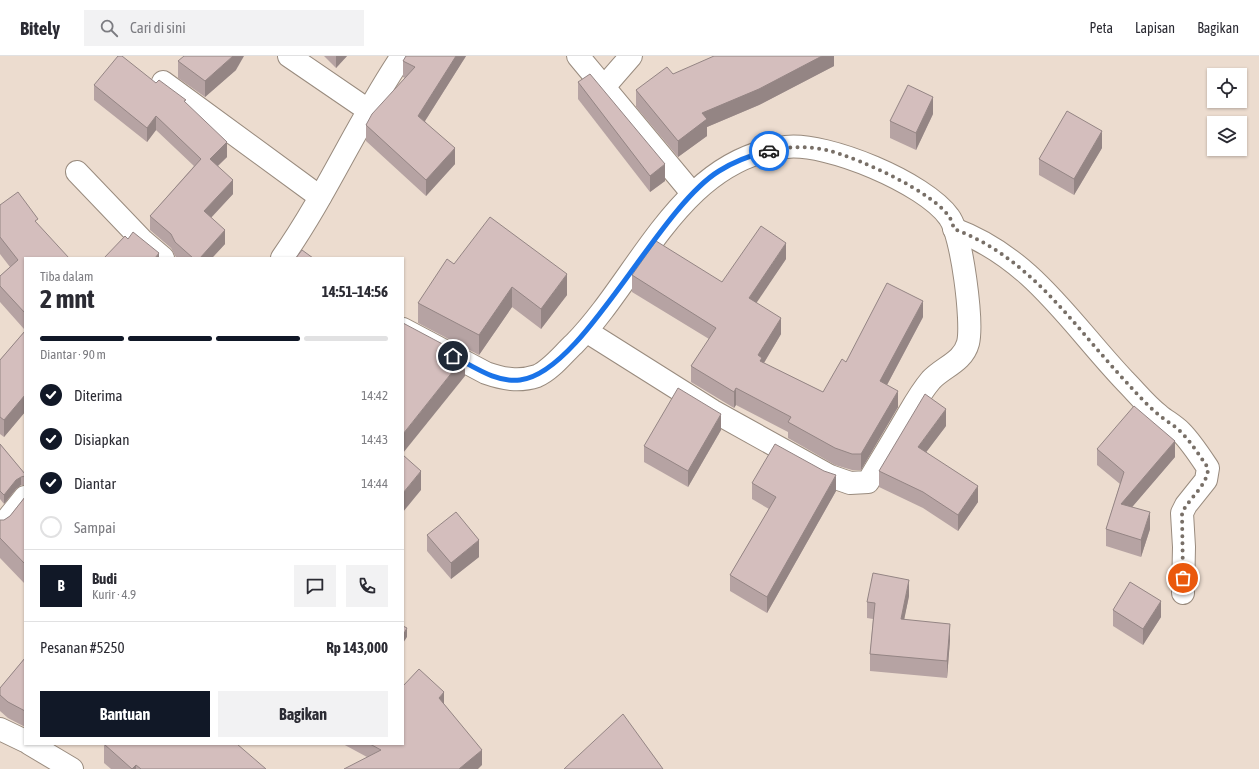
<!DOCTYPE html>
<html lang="id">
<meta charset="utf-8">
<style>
body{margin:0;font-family:"Asap Condensed",sans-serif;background:#f2f2f3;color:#2b2b33;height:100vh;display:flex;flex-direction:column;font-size:15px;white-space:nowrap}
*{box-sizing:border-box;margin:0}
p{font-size:13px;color:#7c7c81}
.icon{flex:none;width:22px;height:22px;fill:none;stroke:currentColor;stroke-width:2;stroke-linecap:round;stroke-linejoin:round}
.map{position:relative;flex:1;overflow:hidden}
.sheet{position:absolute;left:24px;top:201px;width:380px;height:488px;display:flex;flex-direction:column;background:#fff;border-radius:0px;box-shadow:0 1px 3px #0004}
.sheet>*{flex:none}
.buttons{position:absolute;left:1207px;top:12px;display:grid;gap:8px}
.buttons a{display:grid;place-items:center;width:40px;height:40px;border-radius:0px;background:#fff;box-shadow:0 1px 3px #0004;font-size:20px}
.pin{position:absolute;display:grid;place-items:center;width:34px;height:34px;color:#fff;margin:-17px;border:2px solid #fff;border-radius:50%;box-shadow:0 1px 4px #0007}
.courier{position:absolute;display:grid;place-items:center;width:40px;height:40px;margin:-20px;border:3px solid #1a73e8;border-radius:50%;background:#fff;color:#222;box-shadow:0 1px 5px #0007}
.overview em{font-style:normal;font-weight:700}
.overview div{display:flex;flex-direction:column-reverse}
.overview{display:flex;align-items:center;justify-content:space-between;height:68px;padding:0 16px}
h1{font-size:26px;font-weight:700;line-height:30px}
.bar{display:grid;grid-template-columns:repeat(4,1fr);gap:6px 4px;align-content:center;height:48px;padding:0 16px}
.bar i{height:5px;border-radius:3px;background:#e1e1e2}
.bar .current{background:#111827}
.bar p{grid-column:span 4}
.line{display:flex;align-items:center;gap:10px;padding:0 16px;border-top:1px solid #e1e1e2}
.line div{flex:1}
.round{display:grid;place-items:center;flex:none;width:42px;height:42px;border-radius:0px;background:#f2f2f3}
ol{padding:0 16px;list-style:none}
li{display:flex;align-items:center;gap:12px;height:44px}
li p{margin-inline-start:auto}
li .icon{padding:4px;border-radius:50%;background:#111827;color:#fff;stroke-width:4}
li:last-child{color:#7c7c81}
li i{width:22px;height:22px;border:2px solid #e1e1e2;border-radius:50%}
.button{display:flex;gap:8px;margin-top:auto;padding:8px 16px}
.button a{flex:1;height:46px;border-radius:0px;background:#111827;color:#fff;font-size:16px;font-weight:700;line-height:46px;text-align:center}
.button a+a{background:#f2f2f3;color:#2b2b33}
header{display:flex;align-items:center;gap:24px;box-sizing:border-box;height:56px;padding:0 20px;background:#fff;border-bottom:1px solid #e1e1e2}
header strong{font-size:19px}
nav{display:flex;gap:22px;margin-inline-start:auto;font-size:14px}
.search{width:280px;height:36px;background:#f2f2f3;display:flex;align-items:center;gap:10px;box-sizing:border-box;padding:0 14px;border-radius:0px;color:#7c7c81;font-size:15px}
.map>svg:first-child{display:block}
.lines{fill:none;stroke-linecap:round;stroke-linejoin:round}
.minor-casing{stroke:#998b7e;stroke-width:24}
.minor{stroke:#fff;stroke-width:22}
.wall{fill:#b6a3a3}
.shaded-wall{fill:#948584}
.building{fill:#d4bebd;stroke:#948584}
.done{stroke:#786f67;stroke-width:4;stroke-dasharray:0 7.2}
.route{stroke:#1a73e8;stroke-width:5}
</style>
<header>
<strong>Bitely</strong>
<div class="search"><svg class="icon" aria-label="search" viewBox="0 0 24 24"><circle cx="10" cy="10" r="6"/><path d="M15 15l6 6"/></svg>Cari di sini</div>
<nav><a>Peta</a><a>Lapisan</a><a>Bagikan</a></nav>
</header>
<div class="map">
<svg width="1259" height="713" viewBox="0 0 1259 713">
<rect width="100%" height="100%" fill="#ecdccf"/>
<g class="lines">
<defs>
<g id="minor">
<path d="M289,0L368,54"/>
<path d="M578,0L692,137"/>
<path d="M163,26L320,141"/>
<path d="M604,31L631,0"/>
<path d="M77,116L143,185L163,202"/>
<path d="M954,173C1032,202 1070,267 1125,325C1136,336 1146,349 1159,359C1166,365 1174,369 1181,376C1191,386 1200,400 1208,412L1206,424L1186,449L1182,457L1184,491L1183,537"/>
<path d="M282,202C327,138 358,65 402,0"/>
<path d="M403,273L486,317C503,323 519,326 537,320C551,314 563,298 574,288C640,221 680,103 786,91C827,86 925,127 949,161C962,178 973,267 968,287C963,306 943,311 931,324C919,338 911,354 902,369C891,388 879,407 868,426L850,427L830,420L713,355L586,275"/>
<path d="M0,472L25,441"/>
<path d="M0,673L25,685"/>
<path d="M30,688L72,713"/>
</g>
</defs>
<use href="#minor" class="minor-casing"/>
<use href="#minor" class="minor"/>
</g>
<g class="wall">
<path d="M324,0H347L336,12Z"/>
<path d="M406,0H466L425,65L455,108L426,140L366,85V69L405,22L403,21V5Z"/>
<path d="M834,0V10L759,49L707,71V80L678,101L636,51V34L673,18Z"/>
<path d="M178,5L236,14L205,41L178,22Z"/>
<path d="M578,26L665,125L650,136L578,43Z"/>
<path d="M156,27L186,47L227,101L218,110L233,138L211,162L225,188L212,202H177L175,200L171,192L150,174V160L194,110L156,74L147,86L94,44V29Z"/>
<path d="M933,58L916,94L890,82V65Z"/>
<path d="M1102,92L1074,139L1039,119V103Z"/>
<path d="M0,149L25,202V356L4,381L0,378V304L24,276V273L0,246V220L10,211L0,198Z"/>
<path d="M786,203L756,246L781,278L764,307L823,336L846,306L923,261L887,329L898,351L861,414H852L835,409L788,382V376L736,349L734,352L691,326V310L709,283L632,236V219L722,226Z"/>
<path d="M454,208L567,239L541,273L512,251L479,299L418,267V247Z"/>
<path d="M946,370L926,396L978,446L958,475L923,452L879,431V415Z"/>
<path d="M721,374L688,431L644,406V390Z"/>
<path d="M0,388L25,418V429H21L16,433L4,448L0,443Z"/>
<path d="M1097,393L1175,401L1132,451L1150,473L1141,501L1106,490V473L1120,428L1097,409Z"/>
<path d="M752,427L836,435L767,557L730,535V519L769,453L752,443Z"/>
<path d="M25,441V528L0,502V482L4,464L10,460Z"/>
<path d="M427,479L479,501L451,523L427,495Z"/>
<path d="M909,540L904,563L950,584L947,622L870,615V598L873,563L867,562V546Z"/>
<path d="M1113,554L1161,561L1143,589L1113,570Z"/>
<path d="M25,602V671L8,662L0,655V632Z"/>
<path d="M444,648L482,709L367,701L343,688H403Z"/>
<path d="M104,688L266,713H111L104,707Z"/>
</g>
<g class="shaded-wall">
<path d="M233,0H244L236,14L205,41V25Z"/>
<path d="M336,0H347L336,12Z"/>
<path d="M456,0H466L418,76V60Z"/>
<path d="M822,0H834V10L759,49L707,71V80L678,101V85L702,57Z"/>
<path d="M933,41V58L916,94V77Z"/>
<path d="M156,60V74L147,86V72Z"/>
<path d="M1102,75V92L1074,139V123Z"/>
<path d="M227,86V101L210,117V103Z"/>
<path d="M455,92V108L426,140V124Z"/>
<path d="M665,108V125L650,136V120Z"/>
<path d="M233,124V138L204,169V155Z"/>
<path d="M225,174V188L212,202H200Z"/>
<path d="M786,187V203L749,258V242Z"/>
<path d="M159,197V202H155Z"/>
<path d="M567,218V239L541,273V253Z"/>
<path d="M512,231V251L479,299V279Z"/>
<path d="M923,245V261L880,342V325Z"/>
<path d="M781,262V278L762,310L758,299Z"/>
<path d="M465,300V320L403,397V378Z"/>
<path d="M736,332V349L734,352V336Z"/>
<path d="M898,335V351L861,414V398Z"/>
<path d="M25,339V356L4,381V364Z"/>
<path d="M946,353V370L918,407V391Z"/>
<path d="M721,358V374L688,431V415Z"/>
<path d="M1175,385V401L1121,464V448Z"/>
<path d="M421,415V434L403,456V437Z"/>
<path d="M836,419V435L767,557V541Z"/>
<path d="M21,421V429L16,433L4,448V439L16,424Z"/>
<path d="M978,430V446L958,475V459Z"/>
<path d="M1150,456V473L1141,501V484Z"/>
<path d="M479,484V501L451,523V507Z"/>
<path d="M909,524V540L901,579V563Z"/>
<path d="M1161,545V561L1143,589V573Z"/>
<path d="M950,568V584L947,622V605Z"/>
<path d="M407,572V581L403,587V579Z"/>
<path d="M444,636V652L439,642Z"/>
<path d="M482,694V709L478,713H459Z"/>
<path d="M136,709V713H132Z"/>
</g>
<g class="building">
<path d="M118,0H122L156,27L159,24L186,44L184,45L227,86L210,103L233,124L204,155L225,174L200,202H193L175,186L171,178L150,160L201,103L156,60L147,72L94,29Z"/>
<path d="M184,0H233L205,25L178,5Z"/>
<path d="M406,0H456L418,60L455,92L426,124L366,69L372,58L415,11L403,5Z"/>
<path d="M714,0H822L759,33L702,57L707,63L678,85L636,34L667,11L673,18Z"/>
<path d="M590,18L665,108L650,120L578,26Z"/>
<path d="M908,29L933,41L916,77L890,65Z"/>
<path d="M1067,55L1102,75L1074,123L1039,103Z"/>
<path d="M18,136L38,163L35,165L69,202H25V257L0,230V220L18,204L0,181V149Z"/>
<path d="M490,161L567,218L541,253L512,231L479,279L418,247L447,203L454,208Z"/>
<path d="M761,170L786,187L749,242L781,262L758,299L762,302L760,305L823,336L842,303L846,306L887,227L923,245L880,325L898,335L861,398H852L835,392L788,366L791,361L736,332L734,336L691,310L716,272L632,219L656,185L722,226Z"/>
<path d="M133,176L159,197L155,202H104L125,180L128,183Z"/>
<path d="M302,194L313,202H296Z"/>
<path d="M403,267L465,300L403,378Z"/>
<path d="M25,275V339L4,364L0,361V304Z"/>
<path d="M678,332L721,358L688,415L644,390Z"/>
<path d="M925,338L946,353L918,391L978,430L958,459L923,436L879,415Z"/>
<path d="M1134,350L1175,385L1121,448L1150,456L1141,484L1106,473L1124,416L1097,393Z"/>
<path d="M0,388L25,418V420L21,421L16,424L4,439L0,435Z"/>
<path d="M775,388L824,415L836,419L767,541L730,519L776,441L752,427Z"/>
<path d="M403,399L421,415L403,437Z"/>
<path d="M25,441V508L0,482V464H4L10,460Z"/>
<path d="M456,456L479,484L451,507L427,479Z"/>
<path d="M873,517L909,524L901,563L950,568L947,605L870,598L875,547L867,546Z"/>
<path d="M1130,526L1161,545L1143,573L1113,554Z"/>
<path d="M403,570L407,572L403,579Z"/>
<path d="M25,602V655L8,646L0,639V632Z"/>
<path d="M419,613L444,636L439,642L482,694L459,713H344L381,694L370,688H403V630Z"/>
<path d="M623,658L663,713H564Z"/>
<path d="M104,688H237L266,713H141L136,709L132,713Z"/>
</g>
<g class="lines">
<path class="done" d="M769,95C788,90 811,90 830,95C860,103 934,136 950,162C952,165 953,170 954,173C1032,202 1074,271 1129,329C1138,339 1148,350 1159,359C1166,365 1174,369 1181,376C1191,386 1200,400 1208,412C1208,429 1189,442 1182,457L1183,522"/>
<path class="route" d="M453,300C473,310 496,327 520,324C583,317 657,153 719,115C735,105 751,99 769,95"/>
</g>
</svg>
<div class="buttons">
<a><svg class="icon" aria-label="locate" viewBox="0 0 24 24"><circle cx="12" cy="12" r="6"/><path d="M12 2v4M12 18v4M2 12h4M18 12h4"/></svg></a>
<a><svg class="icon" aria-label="layers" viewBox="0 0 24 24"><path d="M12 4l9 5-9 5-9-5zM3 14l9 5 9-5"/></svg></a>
</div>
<div class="pin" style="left:1183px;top:522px;background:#ea580c"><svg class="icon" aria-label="bag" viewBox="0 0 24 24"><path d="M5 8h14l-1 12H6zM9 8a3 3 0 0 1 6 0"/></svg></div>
<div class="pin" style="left:453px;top:300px;background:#1f2937"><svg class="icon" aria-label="home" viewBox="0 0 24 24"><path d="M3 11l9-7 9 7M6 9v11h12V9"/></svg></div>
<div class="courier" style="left:769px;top:95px"><svg class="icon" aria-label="car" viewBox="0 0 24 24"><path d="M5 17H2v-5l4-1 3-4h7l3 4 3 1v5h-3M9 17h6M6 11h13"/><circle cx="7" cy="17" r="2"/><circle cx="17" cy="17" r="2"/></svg></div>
<section class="sheet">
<div class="overview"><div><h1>2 mnt</h1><p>Tiba dalam</p></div><em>14:51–14:56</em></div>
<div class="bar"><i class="current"></i><i class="current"></i><i class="current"></i><i></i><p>Diantar · 90 m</p></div>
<ol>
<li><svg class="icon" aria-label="check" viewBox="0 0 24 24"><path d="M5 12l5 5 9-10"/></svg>Diterima<p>14:42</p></li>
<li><svg class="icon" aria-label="check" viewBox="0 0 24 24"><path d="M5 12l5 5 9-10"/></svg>Disiapkan<p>14:43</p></li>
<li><svg class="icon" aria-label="check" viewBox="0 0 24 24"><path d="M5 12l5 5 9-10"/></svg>Diantar<p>14:44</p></li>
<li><i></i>Sampai</li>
</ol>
<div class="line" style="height:72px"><b class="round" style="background:#111827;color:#fff">B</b><div><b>Budi</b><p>Kurir · 4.9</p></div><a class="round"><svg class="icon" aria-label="chat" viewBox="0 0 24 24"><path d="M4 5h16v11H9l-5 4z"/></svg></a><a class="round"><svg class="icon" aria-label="phone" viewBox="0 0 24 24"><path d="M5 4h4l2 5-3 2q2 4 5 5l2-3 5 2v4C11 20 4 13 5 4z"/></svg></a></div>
<div class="line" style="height:52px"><div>Pesanan #5250</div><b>Rp 143,000</b></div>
<div class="button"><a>Bantuan</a><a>Bagikan</a></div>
</section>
</div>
